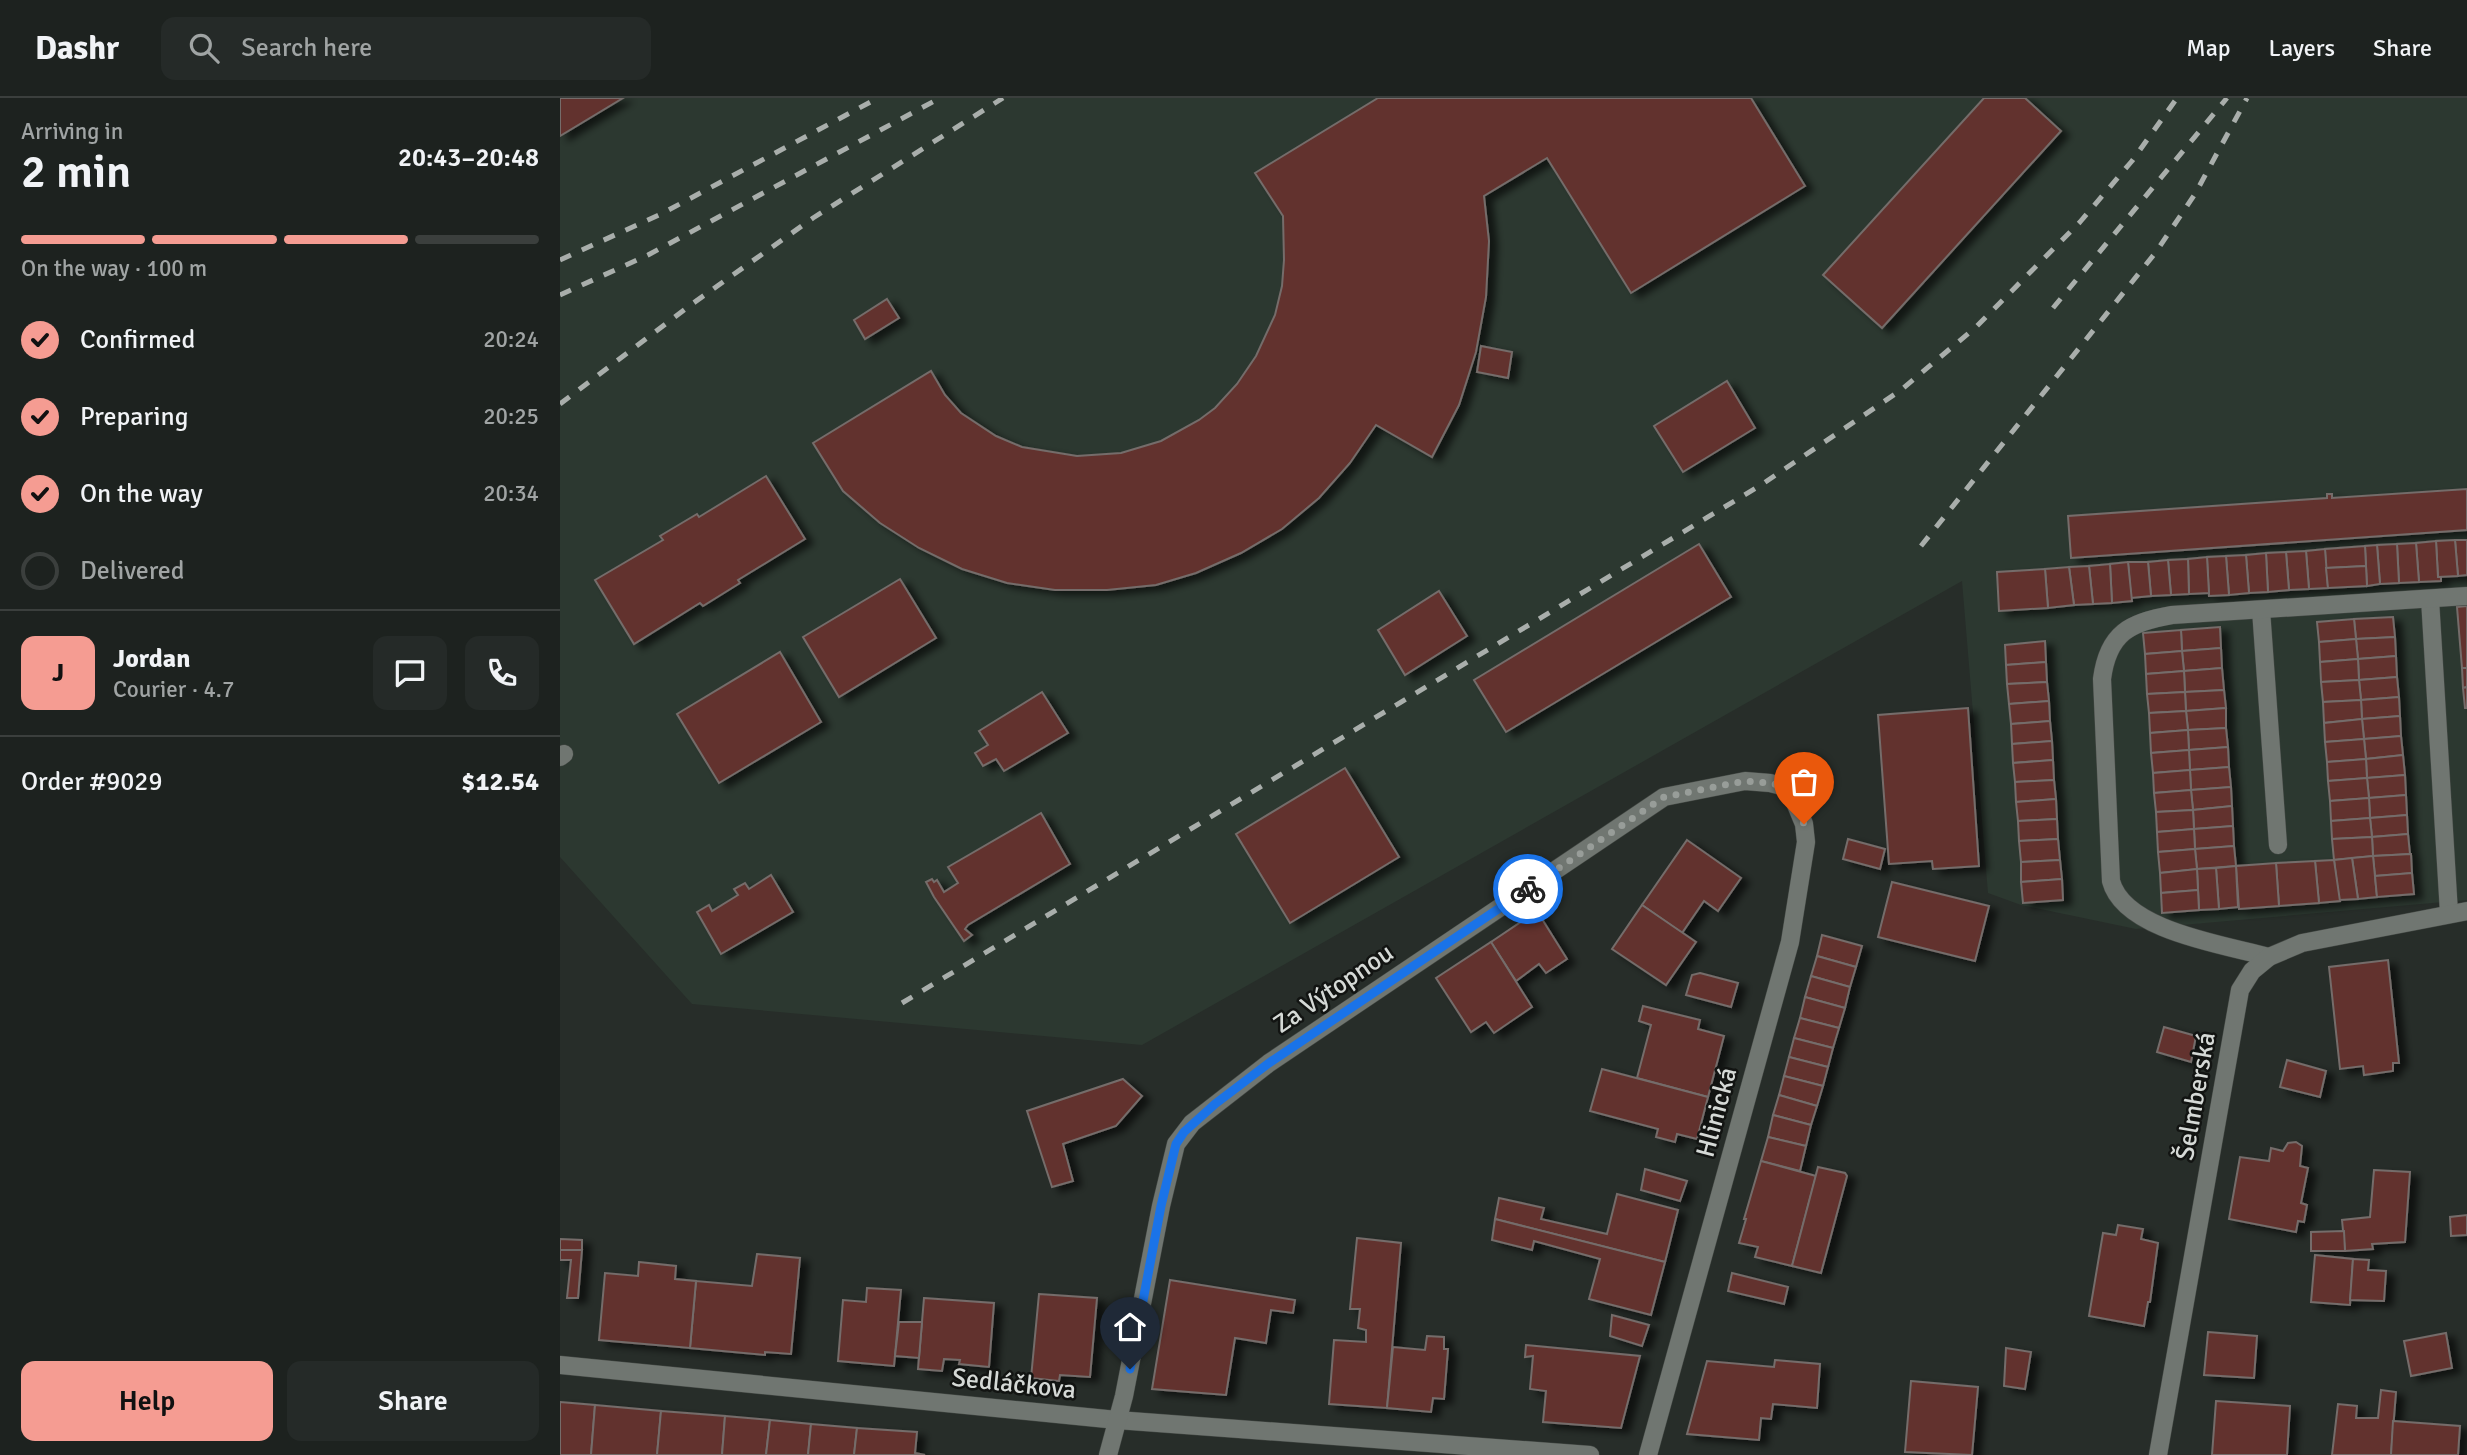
<!DOCTYPE html>
<meta charset="utf-8">
<style>
body{margin:0;font-family:Signika,sans-serif;background:#252a28;color:#f1f3f6;height:100vh;display:flex;flex-direction:column;font-size:26px;white-space:nowrap}
*{box-sizing:border-box;margin:0}
p{font-size:23px;color:#a0a4a4}
.icon{flex:none;width:38px;height:38px;fill:none;stroke:currentColor;stroke-width:2;stroke-linecap:round;stroke-linejoin:round}
.map{position:relative;flex:1;overflow:hidden}
.panel{display:flex;flex-direction:column;background:#1d221f;width:560px}
.panel>*{flex:none}
.pin{position:absolute;display:grid;place-items:center;width:60px;height:60px;color:#fff;margin:-72px -30px;border-radius:50% 50% 50% 0;rotate:-45deg;box-shadow:0 0 7px #0007}
.pin .icon{rotate:45deg}
.courier{position:absolute;display:grid;place-items:center;width:70px;height:70px;margin:-35px;border:5px solid #1a73e8;border-radius:50%;background:#fff;color:#222;box-shadow:0 2px 9px #0007}
.summary em{font-style:normal;font-weight:600}
.summary div{display:flex;flex-direction:column-reverse}
.summary{display:flex;align-items:center;justify-content:space-between;height:119px;padding:0 21px}
h1{font-size:46px;font-weight:600;line-height:52px}
.bar{display:grid;grid-template-columns:repeat(4,1fr);gap:10px 7px;align-content:center;height:84px;padding:0 21px}
.bar i{height:9px;border-radius:5px;background:#3b3f3d}
.bar .selected{background:#f59c92}
.bar p{grid-column:span 4}
.line{display:flex;align-items:center;gap:18px;padding:0 21px;border-top:2px solid #3b3f3d}
.line div{flex:1}
.round{display:grid;place-items:center;flex:none;width:74px;height:74px;border-radius:14px;background:#252a28}
ol{padding:0 21px;list-style:none}
li{display:flex;align-items:center;gap:21px;height:77px}
li p{margin-inline-start:auto}
li .icon{padding:7px;border-radius:50%;background:#f59c92;color:#111;stroke-width:4}
li:last-child{color:#a0a4a4}
li i{width:38px;height:38px;border:4px solid #3b3f3d;border-radius:50%}
.action{display:flex;gap:14px;margin-top:auto;padding:14px 21px}
.action a{flex:1;height:80px;border-radius:14px;background:#f59c92;color:#111;font-size:28px;font-weight:600;line-height:80px;text-align:center}
.action a+a{background:#252a28;color:#f1f3f6}
header{display:flex;align-items:center;gap:42px;box-sizing:border-box;height:98px;padding:0 35px;background:#1d221f;border-bottom:2px solid #3b3f3d}
header strong{font-size:33px}
nav{display:flex;gap:38px;margin-inline-start:auto;font-size:24px}
.search{width:490px;height:63px;background:#252a28;display:flex;align-items:center;gap:18px;box-sizing:border-box;padding:0 24px;border-radius:14px;color:#a0a4a4;font-size:26px}
main{display:flex;flex:1;min-height:0}
.map>svg:first-child{display:block}
.built{fill:#2c3830}
.building{fill:#62322d;stroke:#746c6a;stroke-width:2;filter:url(#shadow)}
.lines{fill:none;stroke-linecap:round;stroke-linejoin:round}
.service-casing{stroke:#434844;stroke-width:19}
.minor-casing{stroke:#434844;stroke-width:19}
.service{stroke:#707671;stroke-width:18}
.minor{stroke:#707671;stroke-width:18}
.rail{stroke:#a9aeab;stroke-width:5;stroke-dasharray:12 12;stroke-linecap:butt}
.done{stroke:#989d99;stroke-width:7;stroke-dasharray:0 12.6}
.route{stroke:#1a73e8;stroke-width:9}
.labels{text-anchor:middle;stroke-width:5;stroke-linejoin:round;paint-order:stroke}
.street-label{font-size:26px;fill:#d5d9d6;stroke:#121412}
</style>
<header>
<strong>Dashr</strong>
<div class="search"><svg class="icon" aria-label="search" viewBox="0 0 24 24"><circle cx="10" cy="10" r="6"/><path d="M15 15l6 6"/></svg>Search here</div>
<nav><a>Map</a><a>Layers</a><a>Share</a></nav>
</header>
<main>
<section class="panel">
<div class="summary"><div><h1>2 min</h1><p>Arriving in</p></div><em>20:43–20:48</em></div>
<div class="bar"><i class="selected"></i><i class="selected"></i><i class="selected"></i><i></i><p>On the way · 100 m</p></div>
<ol>
<li><svg class="icon" aria-label="check" viewBox="0 0 24 24"><path d="M5 12l5 5 9-10"/></svg>Confirmed<p>20:24</p></li>
<li><svg class="icon" aria-label="check" viewBox="0 0 24 24"><path d="M5 12l5 5 9-10"/></svg>Preparing<p>20:25</p></li>
<li><svg class="icon" aria-label="check" viewBox="0 0 24 24"><path d="M5 12l5 5 9-10"/></svg>On the way<p>20:34</p></li>
<li><i></i>Delivered</li>
</ol>
<div class="line" style="height:126px"><b class="round" style="background:#f59c92;color:#111">J</b><div><b>Jordan</b><p>Courier · 4.7</p></div><a class="round"><svg class="icon" aria-label="chat" viewBox="0 0 24 24"><path d="M4 5h16v11H9l-5 4z"/></svg></a><a class="round"><svg class="icon" aria-label="phone" viewBox="0 0 24 24"><path d="M5 4h4l2 5-3 2q2 4 5 5l2-3 5 2v4C11 20 4 13 5 4z"/></svg></a></div>
<div class="line" style="height:91px"><div>Order #9029</div><b>$12.54</b></div>
<div class="action"><a>Help</a><a>Share</a></div>
</section>
<div class="map">
<svg width="1907" height="1357" viewBox="0 0 1907 1357">
<defs>
<filter id="shadow"><feDropShadow dx="8" dy="4.5" stdDeviation="3.5" flood-color="#0009"/></filter>
</defs>
<rect width="100%" height="100%" fill="#272d29"/>
<path class="built" d="M0,0H1907V802L1576,831L1461,807L1428,795L1402,483L582,947L132,906L0,759Z"/>
<g class="building">
<path d="M0,0H63L0,38Z"/>
<path d="M818,0H1191L1245,88L1071,195L987,60L924,98L929,143L926,199L916,254L899,307L872,359L816,327L790,365L759,400L722,431L681,455L636,475L596,487L547,492H495L447,485L402,471L359,450L320,425L283,393L253,345L371,273L385,297L401,315L436,338L462,349L517,358L561,355L601,343L639,322L655,310L677,286L696,258L715,217L722,188L724,162L723,118L695,75Z"/>
<path d="M1424,0H1465L1501,33L1322,230L1263,177Z"/>
<path d="M327,201L339,220L305,241L294,222Z"/>
<path d="M921,248L952,254L948,280L917,274Z"/>
<path d="M1167,283L1195,330L1123,374L1094,328Z"/>
<path d="M206,378L245,441L178,482L180,485L143,508L140,505L74,546L35,482L103,442L100,438L137,416L139,419Z"/>
<path d="M1907,391V432L1511,460L1508,418L1767,400V396H1772V400Z"/>
<path d="M1895,442H1907V477L1898,478Z"/>
<path d="M1895,442L1898,478L1878,479L1876,443Z"/>
<path d="M1876,443L1878,479H1881V483L1859,484L1856,445Z"/>
<path d="M1856,445L1859,484L1839,485L1837,446Z"/>
<path d="M1139,446L1171,499L946,634L914,582Z"/>
<path d="M1837,446L1839,485L1820,486L1817,447Z"/>
<path d="M1817,447L1820,486L1807,488L1805,448Z"/>
<path d="M1805,448L1806,468L1766,470L1765,451Z"/>
<path d="M1765,451L1768,490L1749,491L1746,453Z"/>
<path d="M1746,453L1749,491L1729,492L1726,454Z"/>
<path d="M1726,454L1729,492L1708,494L1706,455Z"/>
<path d="M1706,455L1708,494L1689,495L1686,457Z"/>
<path d="M1686,457L1689,495L1669,497L1666,458Z"/>
<path d="M1666,458L1669,497L1649,498L1647,459Z"/>
<path d="M1647,459L1649,495L1629,496L1628,461Z"/>
<path d="M1628,461L1629,496L1611,497L1608,462Z"/>
<path d="M1608,462L1611,497L1591,498L1588,464Z"/>
<path d="M1568,464H1588L1591,498L1571,500Z"/>
<path d="M1568,464L1572,503L1552,505L1550,466Z"/>
<path d="M1550,466L1552,505L1533,506L1529,468Z"/>
<path d="M1529,468L1533,506L1514,507L1509,469Z"/>
<path d="M1806,468L1807,488L1768,490L1766,470Z"/>
<path d="M1509,469L1514,507L1488,510L1485,471Z"/>
<path d="M1485,471L1488,510L1439,513L1437,474Z"/>
<path d="M340,481L376,540L279,599L243,539Z"/>
<path d="M879,493L907,538L845,577L818,532Z"/>
<path d="M1907,508V570H1902L1897,509Z"/>
<path d="M1833,519L1835,539L1796,541L1794,521Z"/>
<path d="M1794,521L1796,541L1759,544L1757,524Z"/>
<path d="M1660,529L1661,550L1622,553L1621,532Z"/>
<path d="M1621,532L1622,553L1585,556L1583,535Z"/>
<path d="M1835,539L1836,558L1798,561L1796,541Z"/>
<path d="M1796,541L1798,561L1760,564L1759,544Z"/>
<path d="M1485,543L1486,564L1446,567L1445,547Z"/>
<path d="M1661,550L1662,570L1624,573L1622,553Z"/>
<path d="M1622,553L1624,573L1586,576L1585,556Z"/>
<path d="M220,554L261,624L159,685L117,616Z"/>
<path d="M1836,558L1837,579L1799,582L1798,561Z"/>
<path d="M1798,561L1799,582L1761,584L1760,564Z"/>
<path d="M1486,564L1487,584L1447,586L1446,567Z"/>
<path d="M1662,570L1664,592L1625,594L1624,573Z"/>
<path d="M1902,570H1907V589L1903,590Z"/>
<path d="M1624,573L1625,594L1587,596L1586,576Z"/>
<path d="M1837,579L1839,599L1801,602L1799,582Z"/>
<path d="M1799,582L1801,602L1763,604L1761,584Z"/>
<path d="M1487,584L1489,603L1449,606L1447,586Z"/>
<path d="M1907,589V610H1905L1903,590Z"/>
<path d="M1664,592L1666,610L1626,613L1625,594Z"/>
<path d="M482,594L508,635L444,673L436,661L423,668L415,655L428,647L419,633Z"/>
<path d="M1625,594L1626,613L1589,615L1587,596Z"/>
<path d="M1839,599L1840,618L1802,621L1801,602Z"/>
<path d="M1801,602L1802,621L1764,625L1763,604Z"/>
<path d="M1489,603L1490,623L1451,626L1449,606Z"/>
<path d="M1408,610L1419,768L1373,771L1372,763L1329,766L1318,617Z"/>
<path d="M1666,610V630L1628,632L1626,613Z"/>
<path d="M1626,613L1628,632L1590,635L1589,615Z"/>
<path d="M1840,618L1841,638L1804,641L1802,621Z"/>
<path d="M1802,621L1804,641L1765,644L1764,625Z"/>
<path d="M1490,623L1492,643L1452,646L1451,626Z"/>
<path d="M1666,630L1668,649L1629,652L1628,632Z"/>
<path d="M1628,632L1629,652L1591,655L1590,635Z"/>
<path d="M1841,638L1843,657L1806,661L1804,641Z"/>
<path d="M1804,641L1806,661L1767,664L1765,644Z"/>
<path d="M1492,643L1493,662L1453,665L1452,646Z"/>
<path d="M1668,649L1669,669L1630,672L1629,652Z"/>
<path d="M1629,652L1630,672L1593,675L1591,655Z"/>
<path d="M1843,657L1845,677L1807,680L1806,661Z"/>
<path d="M1806,661L1807,680L1768,683L1767,664Z"/>
<path d="M1493,662L1494,682L1455,684L1453,665Z"/>
<path d="M1669,669L1671,689L1631,692L1630,672Z"/>
<path d="M785,670L839,759L730,825L676,736Z"/>
<path d="M1630,672L1631,692L1594,695L1593,675Z"/>
<path d="M1845,677L1846,697L1809,700L1807,680Z"/>
<path d="M1807,680L1809,700L1770,703L1768,683Z"/>
<path d="M1494,682L1496,701L1456,704L1455,684Z"/>
<path d="M1671,689L1672,708L1633,712L1631,692Z"/>
<path d="M1631,692L1633,712L1596,714L1594,695Z"/>
<path d="M1846,697L1847,717L1810,720L1809,700Z"/>
<path d="M1809,700L1810,720L1771,723L1770,703Z"/>
<path d="M1496,701L1497,721L1458,723L1456,704Z"/>
<path d="M1672,708L1673,728L1634,731L1633,712Z"/>
<path d="M1633,712L1634,731L1597,734L1596,714Z"/>
<path d="M481,715L510,766L408,827L405,831L412,837L404,843L374,799L366,784L372,781L374,784L377,782L384,794L398,785L388,769Z"/>
<path d="M1847,717L1848,736L1812,739L1810,720Z"/>
<path d="M1810,720L1812,739L1772,741L1771,723Z"/>
<path d="M1497,721L1498,741L1459,743L1458,723Z"/>
<path d="M1673,728L1674,748L1635,751L1634,731Z"/>
<path d="M1634,731L1635,751L1598,754L1597,734Z"/>
<path d="M1848,736L1850,756L1813,758L1812,739Z"/>
<path d="M1812,739L1813,758L1774,762L1772,741Z"/>
<path d="M1288,741L1325,751L1320,771L1283,761Z"/>
<path d="M1498,741L1500,762L1461,764L1459,743Z"/>
<path d="M1127,742L1181,780L1158,813L1144,803L1122,835L1082,807Z"/>
<path d="M1674,748L1676,768L1637,771L1635,751Z"/>
<path d="M1635,751L1637,771L1600,775L1598,754Z"/>
<path d="M1851,756L1852,775L1815,778L1813,758Z"/>
<path d="M1813,758L1817,799L1798,801L1792,760Z"/>
<path d="M1792,760L1798,801L1779,802L1774,762Z"/>
<path d="M1500,762L1502,781L1461,784V764Z"/>
<path d="M1774,762L1780,803L1759,805L1755,763Z"/>
<path d="M1755,763L1759,805L1719,808L1716,765Z"/>
<path d="M1716,765L1719,808L1679,811L1676,768Z"/>
<path d="M1676,768L1678,809L1659,811L1656,770Z"/>
<path d="M1656,770L1659,811L1639,812L1637,771Z"/>
<path d="M1637,771L1638,792L1601,795L1600,775Z"/>
<path d="M1852,775L1854,796L1817,799L1815,778Z"/>
<path d="M211,777L233,814L161,856L137,814L149,807L152,813L178,797L174,791L185,785L189,791Z"/>
<path d="M1502,781L1503,802L1463,805L1461,784Z"/>
<path d="M1332,784L1429,808L1415,863L1318,839Z"/>
<path d="M1638,792L1639,812L1602,815L1601,795Z"/>
<path d="M1082,807L1136,844L1106,887L1052,851Z"/>
<path d="M977,813L1007,861L986,875L979,866L956,883L931,844Z"/>
<path d="M1262,837L1302,848L1296,869L1257,858Z"/>
<path d="M931,844L972,909L934,935L926,924L911,934L876,880Z"/>
<path d="M1257,858L1296,869L1290,889L1251,878Z"/>
<path d="M1828,862L1839,965H1833V973L1804,977L1803,968L1780,971L1769,869Z"/>
<path d="M1140,875L1178,885L1171,909L1126,897L1132,877Z"/>
<path d="M1251,878L1290,889L1285,910L1245,899Z"/>
<path d="M1245,899L1285,910L1279,930L1240,920Z"/>
<path d="M1083,908L1140,922L1138,931L1164,938L1148,999L1077,980L1091,927L1079,923Z"/>
<path d="M1240,920L1279,930L1273,950L1234,940Z"/>
<path d="M1604,929L1636,938L1631,964L1597,954Z"/>
<path d="M1234,940L1273,950L1268,969L1229,959Z"/>
<path d="M1229,959L1268,969L1263,988L1224,978Z"/>
<path d="M1727,962L1766,973L1760,999L1720,989Z"/>
<path d="M1042,971L1148,999L1137,1041L1117,1036L1115,1044L1096,1039L1098,1031L1030,1013Z"/>
<path d="M1224,978L1263,988L1257,1008L1219,997Z"/>
<path d="M563,981L582,998L556,1028L503,1046L513,1083L492,1089L467,1013Z"/>
<path d="M1219,997L1257,1008L1251,1027L1213,1017Z"/>
<path d="M1213,1017L1251,1027L1246,1048L1208,1039Z"/>
<path d="M1208,1039L1246,1048L1240,1073L1201,1063Z"/>
<path d="M1736,1044L1742,1048L1740,1068L1748,1070L1741,1105L1747,1107L1744,1124L1738,1123L1736,1134L1669,1121L1680,1059L1709,1063L1711,1050L1723,1053L1728,1045Z"/>
<path d="M1201,1063L1256,1078L1232,1168L1195,1159L1198,1149L1179,1145L1186,1121H1184Z"/>
<path d="M1258,1069L1285,1075L1287,1078L1261,1175L1232,1168Z"/>
<path d="M1085,1071L1127,1083L1120,1103L1081,1092Z"/>
<path d="M1814,1072L1850,1074L1845,1144L1812,1146L1813,1151L1785,1153L1782,1122L1810,1119Z"/>
<path d="M1057,1096L1118,1112L1105,1164L935,1121L939,1100L984,1110L981,1121L1047,1136Z"/>
<path d="M1907,1117V1137L1891,1138L1890,1119Z"/>
<path d="M935,1121L1105,1164L1091,1217L1029,1201L1040,1161L974,1143L972,1152L932,1142Z"/>
<path d="M1558,1127L1583,1131L1581,1141L1598,1145L1590,1204H1588L1584,1228L1529,1218L1543,1135L1556,1137Z"/>
<path d="M1784,1133L1785,1153H1751V1134Z"/>
<path d="M797,1140L841,1145L827,1310L769,1306L774,1242L806,1244V1232L798,1230L800,1211H790Z"/>
<path d="M0,1141L22,1142V1152H0Z"/>
<path d="M0,1152H22L18,1200H7L11,1162H0Z"/>
<path d="M197,1156L240,1160L231,1256L205,1254V1257L130,1250L136,1183L192,1188Z"/>
<path d="M1755,1157L1793,1161L1790,1207L1751,1204Z"/>
<path d="M1793,1161L1809,1162L1808,1172L1826,1173L1824,1203L1790,1202Z"/>
<path d="M79,1164L116,1168L115,1181L136,1183L130,1250L39,1242L45,1175L78,1178Z"/>
<path d="M1172,1175L1228,1189L1224,1206L1168,1193Z"/>
<path d="M610,1182L735,1202L733,1215L711,1212L706,1245L675,1240L666,1297L592,1291Z"/>
<path d="M307,1190L341,1192L334,1268L278,1263L283,1202L306,1204Z"/>
<path d="M479,1196L537,1200L530,1279L500,1277L499,1283L471,1280Z"/>
<path d="M364,1200L434,1205L429,1269L399,1266L400,1262L384,1261L382,1273L358,1271Z"/>
<path d="M1052,1217L1089,1227L1082,1248L1050,1238Z"/>
<path d="M339,1224H362L359,1260L335,1258Z"/>
<path d="M1648,1234L1697,1238L1694,1280L1644,1277Z"/>
<path d="M1886,1235L1892,1270L1851,1278L1844,1243Z"/>
<path d="M867,1238L884,1239V1251H888L884,1301L873,1300L871,1314L827,1310L833,1249L865,1252Z"/>
<path d="M966,1247L1080,1258L1061,1330L983,1324L986,1293L970,1291L973,1258L965,1259Z"/>
<path d="M1446,1250L1471,1254L1465,1291L1444,1288Z"/>
<path d="M1215,1262L1260,1266L1257,1310L1213,1306L1211,1321L1201,1320L1199,1342L1127,1336L1147,1263L1214,1269Z"/>
<path d="M1351,1283L1418,1289L1412,1357L1345,1354Z"/>
<path d="M1821,1292L1836,1294L1831,1357H1772L1778,1306L1797,1308L1796,1320H1818Z"/>
<path d="M1656,1303L1730,1308L1727,1357H1652Z"/>
<path d="M0,1304L35,1307L31,1357H0Z"/>
<path d="M35,1307L101,1313L97,1357H31Z"/>
<path d="M101,1313L165,1318L162,1357H97Z"/>
<path d="M165,1318L210,1322L206,1357H162Z"/>
<path d="M210,1322L251,1326L248,1357H206Z"/>
<path d="M1833,1323L1900,1328L1898,1357H1831Z"/>
<path d="M251,1326L297,1330L294,1357H248Z"/>
<path d="M297,1330L357,1334L355,1355L365,1357H294Z"/>
</g>
<g class="lines">
<defs>
<g id="service">
<path d="M1870,501L1889,815"/>
<path d="M1701,512L1718,747"/>
<path d="M0,659L4,656"/>
<path d="M1709,859C1666,847 1564,833 1551,783L1542,581C1548,535 1570,524 1612,517L1907,498"/>
</g>
<g id="minor">
<path d="M0,1267L557,1322L1030,1357"/>
<path d="M548,1357L564,1298L601,1108L616,1046L632,1025L709,965L1104,699L1185,683L1210,685L1222,688L1232,697L1244,726L1246,744L1230,844L1088,1357"/>
<path d="M1598,1357L1680,892L1692,873L1709,859L1742,845L1907,813"/>
</g>
</defs>
<use href="#service" class="service-casing"/>
<use href="#minor" class="minor-casing"/>
<use href="#service" class="service"/>
<use href="#minor" class="minor"/>
<g class="rail">
<path d="M0,162L101,116L318,0"/>
<path d="M0,197L88,157L380,0"/>
<path d="M1493,210L1667,0"/>
<path d="M0,306L132,206L253,120L443,0"/>
<path d="M1361,448L1596,154L1635,96L1687,0"/>
<path d="M342,905L1201,387L1341,292L1416,229L1520,124L1572,63L1617,0"/>
</g>
</g>
<g class="lines">
<path class="done" d="M968,791L1104,699L1185,683L1210,685L1222,688L1232,697L1244,726"/>
<path class="route" d="M570,1271L601,1108L616,1046L624,1034L655,1006L709,965L968,791"/>
</g>
<g class="labels">
<g class="street-label">
<text transform="translate(773 890) rotate(-34)" y="9">Za Výtopnou</text>
<text transform="translate(1635 998) rotate(-80)" y="9">Šelmberská</text>
<text transform="translate(1156 1014) rotate(-75)" y="9">Hlinická</text>
<text transform="translate(454 1285) rotate(6)" y="9">Sedláčkova</text>
</g>
</g>
</svg>
<div class="pin" style="left:1244px;top:726px;background:#ea580c"><svg class="icon" aria-label="bag" viewBox="0 0 24 24"><path d="M5 8h14l-1 12H6zM9 8a3 3 0 0 1 6 0"/></svg></div>
<div class="pin" style="left:570px;top:1271px;background:#1f2937"><svg class="icon" aria-label="home" viewBox="0 0 24 24"><path d="M3 11l9-7 9 7M6 9v11h12V9"/></svg></div>
<div class="courier" style="left:968px;top:791px"><svg class="icon" aria-label="bike" viewBox="0 0 24 24"><circle cx="6" cy="16" r="4"/><circle cx="18" cy="16" r="4"/><path d="M6 16l4-8h5l3 8M10 8l3 8H6M13 5h3"/></svg></div>
</div>
</main>
